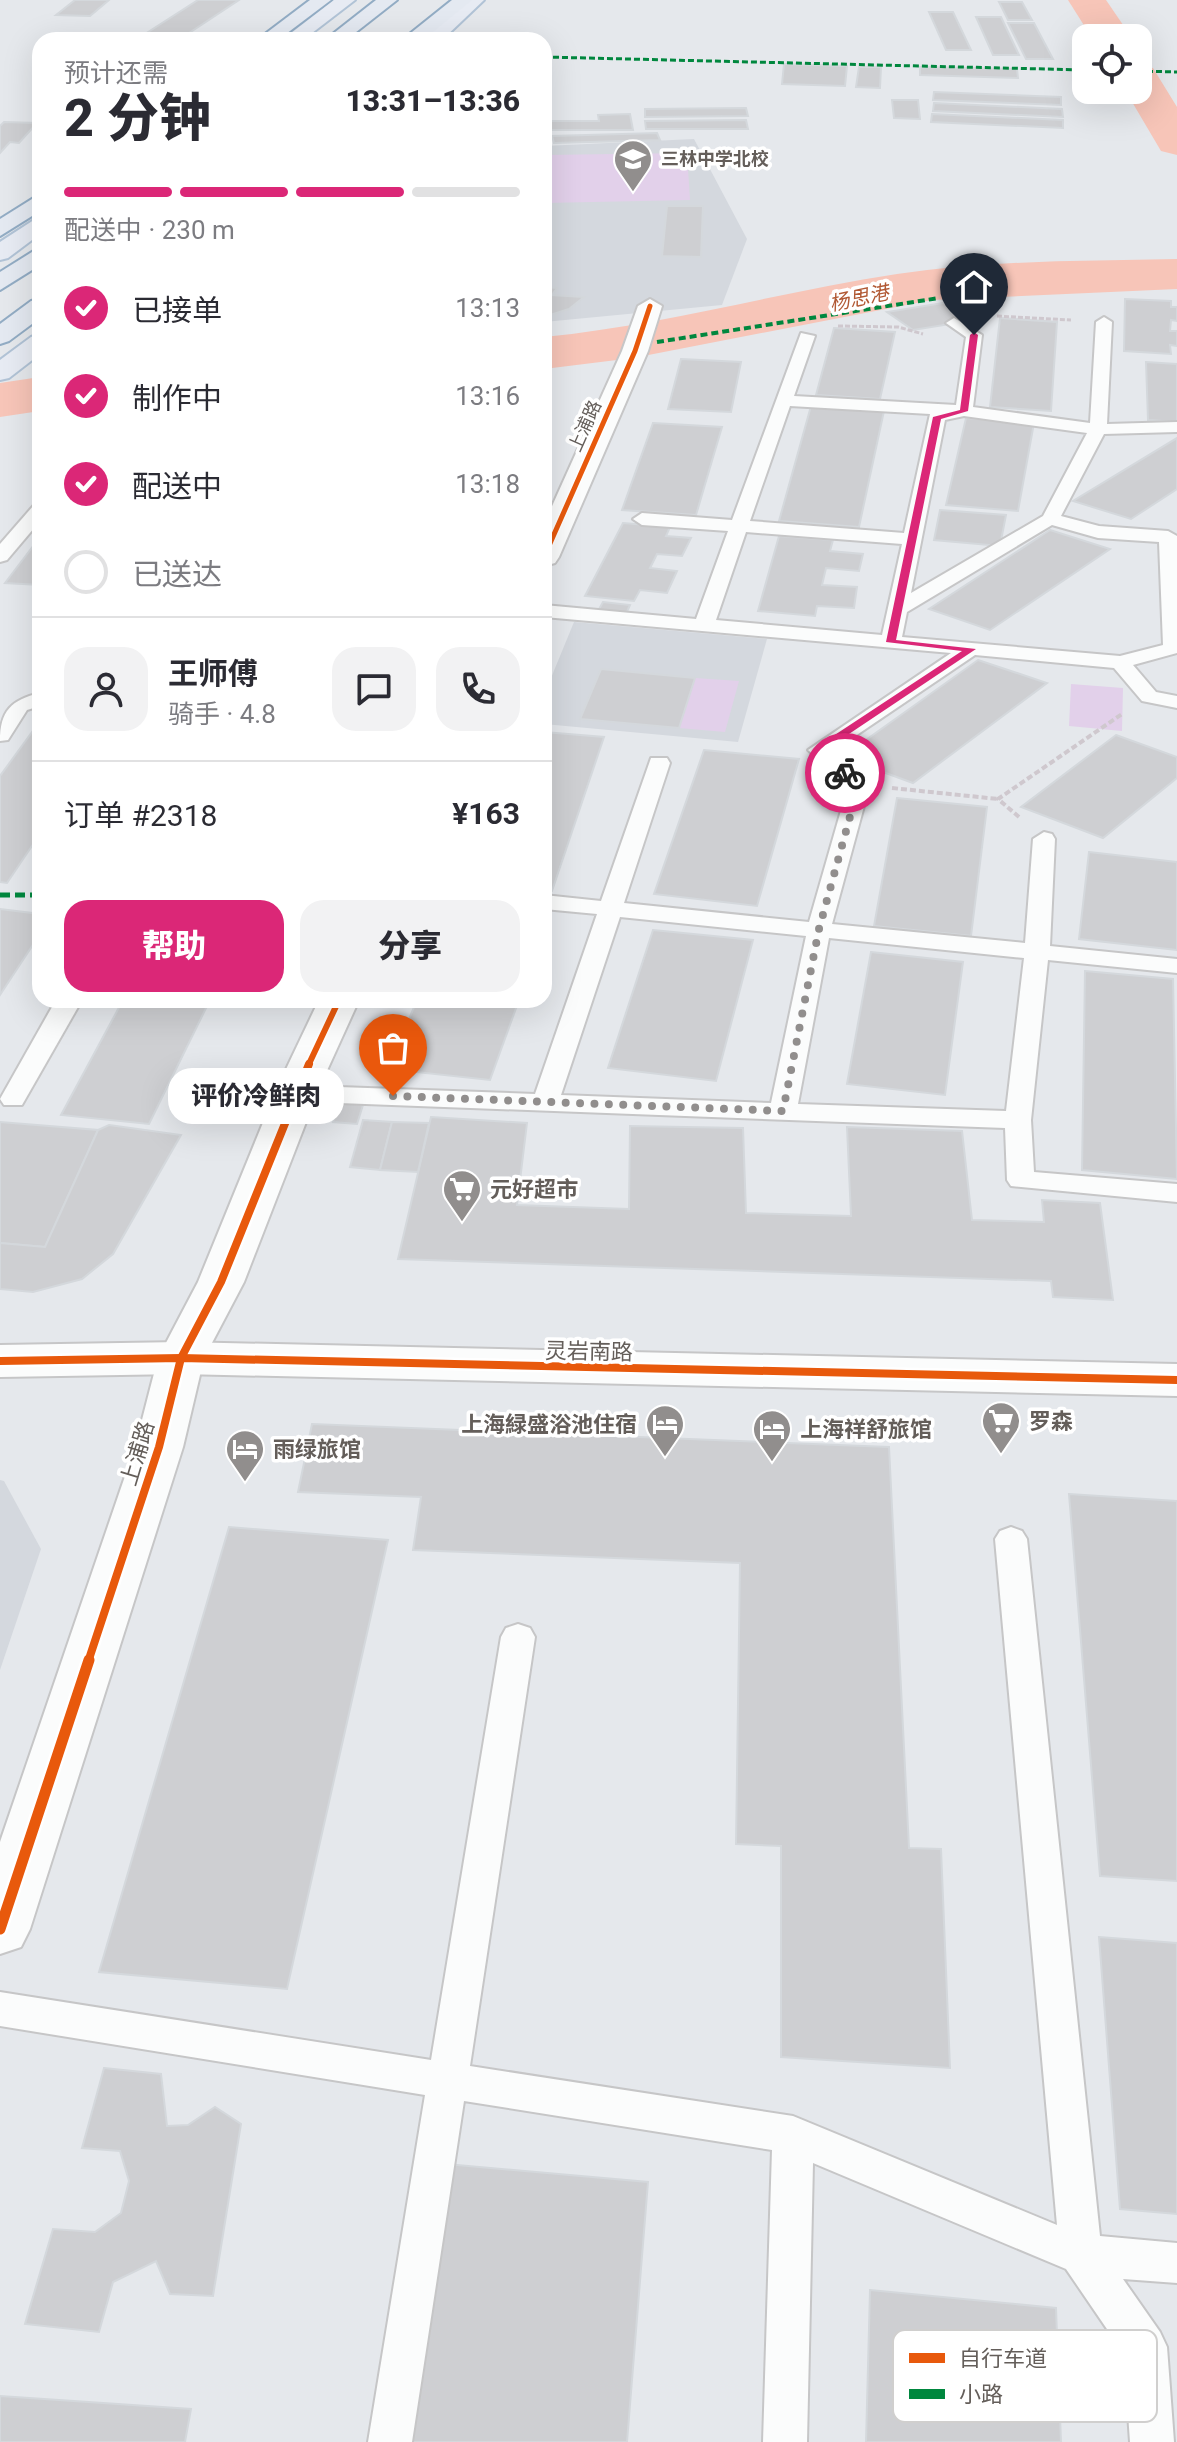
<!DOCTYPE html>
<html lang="zh">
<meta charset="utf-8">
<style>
body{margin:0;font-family:Roboto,"Noto Sans SC",sans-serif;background:#f2f2f3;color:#2b2b33;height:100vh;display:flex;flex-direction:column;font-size:30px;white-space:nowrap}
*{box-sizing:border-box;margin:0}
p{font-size:26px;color:#7c7c81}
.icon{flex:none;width:44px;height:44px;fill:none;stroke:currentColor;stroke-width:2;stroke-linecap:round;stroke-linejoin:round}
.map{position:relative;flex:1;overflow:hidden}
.panel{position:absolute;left:32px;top:32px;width:520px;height:976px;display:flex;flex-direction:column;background:#fff;border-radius:24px;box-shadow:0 8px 32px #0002}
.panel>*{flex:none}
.controls{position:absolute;left:1072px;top:24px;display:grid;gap:16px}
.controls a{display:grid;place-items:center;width:80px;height:80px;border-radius:16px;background:#fff;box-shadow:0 8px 32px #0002;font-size:40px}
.pin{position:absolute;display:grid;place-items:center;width:68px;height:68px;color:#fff;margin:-82px -34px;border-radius:50% 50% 50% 0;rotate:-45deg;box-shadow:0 0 8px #0007}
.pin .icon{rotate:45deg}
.courier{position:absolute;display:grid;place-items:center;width:80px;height:80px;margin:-40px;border:6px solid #db2777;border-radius:50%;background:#fff;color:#222;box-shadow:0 2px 10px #0007}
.bubble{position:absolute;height:56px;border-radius:24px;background:#fff;box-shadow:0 8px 32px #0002;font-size:26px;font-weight:800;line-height:56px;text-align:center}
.summary em{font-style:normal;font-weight:800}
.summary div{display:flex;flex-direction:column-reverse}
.summary{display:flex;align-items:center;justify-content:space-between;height:136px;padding:0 32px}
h1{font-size:52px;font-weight:800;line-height:60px}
.bar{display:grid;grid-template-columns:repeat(4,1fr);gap:12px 8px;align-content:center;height:96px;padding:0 32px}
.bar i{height:10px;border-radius:6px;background:#e1e1e2}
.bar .current{background:#db2777}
.bar p{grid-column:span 4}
.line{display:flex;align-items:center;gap:20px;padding:0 32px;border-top:2px solid #e1e1e2}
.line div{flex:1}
.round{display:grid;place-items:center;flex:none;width:84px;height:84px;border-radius:24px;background:#f2f2f3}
ol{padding:0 32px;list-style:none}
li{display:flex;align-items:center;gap:24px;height:88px}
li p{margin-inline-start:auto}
li .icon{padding:8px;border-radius:50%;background:#db2777;color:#fff;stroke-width:4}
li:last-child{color:#7c7c81}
li i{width:44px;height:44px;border:4px solid #e1e1e2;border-radius:50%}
.action{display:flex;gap:16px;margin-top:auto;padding:16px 32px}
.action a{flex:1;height:92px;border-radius:24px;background:#db2777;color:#fff;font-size:32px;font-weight:800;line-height:92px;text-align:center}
.action a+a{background:#f2f2f3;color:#2b2b33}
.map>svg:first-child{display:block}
.education{fill:#d4d8de}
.green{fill:#e2d0ea}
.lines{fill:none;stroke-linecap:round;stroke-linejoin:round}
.river{fill:#f7c5b8;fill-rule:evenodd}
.building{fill:#cecfd2;stroke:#d4d8dc;stroke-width:2}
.service-casing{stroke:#c6c6c7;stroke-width:4}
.minor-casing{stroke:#c6c6c7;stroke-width:4}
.tertiary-casing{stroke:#c6c6c7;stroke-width:4}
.primary-casing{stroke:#b1c3d6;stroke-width:4}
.trunk-casing{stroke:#92acc4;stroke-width:4}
.path-far1{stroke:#cfc8ce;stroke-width:3;stroke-dasharray:5 2;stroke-linecap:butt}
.path{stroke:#cfc8ce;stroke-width:4;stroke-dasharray:6 3;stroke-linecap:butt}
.service{fill:#fbfcfc;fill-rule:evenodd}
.minor{fill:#fbfcfc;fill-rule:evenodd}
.tertiary{fill:#fbfcfc;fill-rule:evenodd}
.primary{fill:#e7ebf3;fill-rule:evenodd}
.trunk{fill:#e4e9f1;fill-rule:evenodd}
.quiet-far2{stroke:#00873e;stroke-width:3;stroke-dasharray:6 3;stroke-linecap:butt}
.quiet-far1{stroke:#00873e;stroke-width:4;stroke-dasharray:7 4;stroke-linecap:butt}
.quiet{stroke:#00873e;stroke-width:5;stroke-dasharray:10 5;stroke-linecap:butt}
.cycleway-far3-casing{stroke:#fff;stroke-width:8}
.cycleway-far2-casing{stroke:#fff;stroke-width:10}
.cycleway-far1-casing{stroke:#fff;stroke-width:13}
.cycleway-casing{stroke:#fff;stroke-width:16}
.cycleway-far3{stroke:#e8590c;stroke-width:5}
.cycleway-far2{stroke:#e8590c;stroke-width:6}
.cycleway-far1{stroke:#e8590c;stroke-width:8}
.cycleway{stroke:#e8590c;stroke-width:11}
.route{fill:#db2777}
.done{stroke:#918e8d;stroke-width:8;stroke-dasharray:0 14.4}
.labels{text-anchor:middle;stroke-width:7;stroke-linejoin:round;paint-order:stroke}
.far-poi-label{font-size:18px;font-weight:bold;fill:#645e5a;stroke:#fff;text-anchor:start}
.far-street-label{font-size:18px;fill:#645e5a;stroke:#fff}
.far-water-label{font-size:20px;font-style:italic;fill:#b15934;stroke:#fff}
.poi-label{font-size:22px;font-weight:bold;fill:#645e5a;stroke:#fff;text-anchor:start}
.street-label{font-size:22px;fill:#645e5a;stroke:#fff}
.key{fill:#fff;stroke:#d0cfce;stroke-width:2}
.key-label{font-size:22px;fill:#645e5a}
</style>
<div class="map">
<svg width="1177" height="2442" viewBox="0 0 1177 2442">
<rect width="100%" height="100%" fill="#e5e8ec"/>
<g class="education">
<path d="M694,139L747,239L722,305L544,322V146Z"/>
<path d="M574,622L767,639L738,742L544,724V695Z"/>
<path d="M0,1480L4,1481L41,1549L0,1670Z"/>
</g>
<g class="green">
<path d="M687,153L690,200L544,203V155Z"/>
<path d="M695,678L739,681L725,732L679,728Z"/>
<path d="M1071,684L1123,688L1122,731L1069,726Z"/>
</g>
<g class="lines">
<g class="river">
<path d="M1068,0H1106L1132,38H1092Z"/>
<path d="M1138,65L1153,68L1177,107V155L1161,151L1125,90H1138Z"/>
<path d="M1177,259V289L932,300L633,358L544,369V337C664,325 779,292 897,274C990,260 1084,261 1177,259Z"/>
<path d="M40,377V411L0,417V383Z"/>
</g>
</g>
<g class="building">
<path d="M75,0H109L90,16L56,15Z"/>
<path d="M198,0H239L180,39L142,36Z"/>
<path d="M999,2H1022L1032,20H1008Z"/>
<path d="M929,12H953L971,50H946Z"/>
<path d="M976,17H1001L1019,55H993Z"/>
<path d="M1008,23H1034L1053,59H1026Z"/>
<path d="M784,64L847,66L845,86L782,84Z"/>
<path d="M859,67H881L880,88L856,87Z"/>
<path d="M920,67L1017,69L1018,78L920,75Z"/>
<path d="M934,92L1061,97V105L933,100Z"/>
<path d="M892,100H918L920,119L894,118Z"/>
<path d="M934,103L1062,109L1063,117L933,111Z"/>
<path d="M746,108L748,116L645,117V109Z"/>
<path d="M630,114L633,130H551V121H599L598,115Z"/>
<path d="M932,114L1063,120V128L931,122Z"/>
<path d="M746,120L748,129H646L645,121Z"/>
<path d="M4,122L37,123L19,143L10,142L0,153V126Z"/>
<path d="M657,133L660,140L554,143L552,136Z"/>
<path d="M667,206H703L701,257L662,256Z"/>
<path d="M544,287L557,288L552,295L584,297L569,309L544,317Z"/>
<path d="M1125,299L1171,301V307H1177V321L1171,320L1170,331H1177V346L1170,345L1171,354L1124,351Z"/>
<path d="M961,300L988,318L913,330L887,312Z"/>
<path d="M1000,318L1057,322L1051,411L990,407Z"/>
<path d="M834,328L895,332L880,399L816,395Z"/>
<path d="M681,359L741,362L731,412L668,409Z"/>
<path d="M1146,362L1177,364V422L1148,420Z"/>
<path d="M811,406L884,411L859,527L779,521Z"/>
<path d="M966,418L1034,423L1018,511L946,505Z"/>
<path d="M653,423L722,427L696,515L622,510Z"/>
<path d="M1177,438V489L1131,519L1073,501Z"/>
<path d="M940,510L1006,515L1000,546L934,540Z"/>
<path d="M623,523L670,527L666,536L691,538L682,556L657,554L650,568L677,571L667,593L640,590L634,601L585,596Z"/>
<path d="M1050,530L1110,549L990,630L929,609Z"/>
<path d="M779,536L833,540L830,551L863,554L859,571L826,568L822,585L857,587L854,608L817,606L815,616L758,611Z"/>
<path d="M37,541H40V585L5,583Z"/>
<path d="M603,602L630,605L626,614L598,611Z"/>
<path d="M978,660L1047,683L913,783L842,757Z"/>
<path d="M601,669L695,678L679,728L580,719Z"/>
<path d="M40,721V834L7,883L0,882V776Z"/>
<path d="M544,732L604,737L552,891L544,890Z"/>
<path d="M1116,735L1177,757V778L1103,838L1021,807Z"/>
<path d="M704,750L799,759L757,906L654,894Z"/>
<path d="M897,798L987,807L971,936L874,926Z"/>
<path d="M1089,852L1177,862V950L1079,939Z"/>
<path d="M0,909L40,914V934L0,995Z"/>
<path d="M653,930L753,940L716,1081L608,1068Z"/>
<path d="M871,952L963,962L945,1095L847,1084Z"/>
<path d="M1085,971L1173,979L1177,1179L1082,1170Z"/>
<path d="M123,1000H210L149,1124L61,1115Z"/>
<path d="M417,1000H519L490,1080L388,1069Z"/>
<path d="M340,1100L364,1102L357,1124L333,1122Z"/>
<path d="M431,1117L527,1123L517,1205L629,1209L630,1126L743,1128L746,1213L851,1216L847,1127L962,1131L972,1220L1044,1222L1042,1200L1100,1203L1113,1300L1053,1297L1051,1281L398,1259Z"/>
<path d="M363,1120L392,1122L380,1170L350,1167Z"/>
<path d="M0,1122L98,1130L45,1247L0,1243Z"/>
<path d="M392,1122L429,1123L418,1172L380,1170Z"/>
<path d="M109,1125L181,1135L113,1254L82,1279L33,1292L0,1289V1243L45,1247L98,1130Z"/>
<path d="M312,1424L889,1447L909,1848L941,1849L950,2068L781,2057V1846L736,1844L740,1563L413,1550L421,1497L298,1492Z"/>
<path d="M1069,1494L1177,1501V1881L1100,1876Z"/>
<path d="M229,1527L388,1540L287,1989L99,1972Z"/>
<path d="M1099,1937L1177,1943V2214L1120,2209Z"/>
<path d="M104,2068L161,2074L167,2126L188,2125L215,2107L241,2124L213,2296L170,2294L156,2261L113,2282L99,2332L25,2324L53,2229L95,2232L121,2213L129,2181L120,2151L82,2148Z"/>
<path d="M435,2163L648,2182L627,2442H393Z"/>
<path d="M870,2290L1056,2308L1061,2442H866Z"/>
<path d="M0,2396L191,2409L185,2442H0Z"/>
</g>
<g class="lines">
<defs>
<g id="service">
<path d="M1104,317L1112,322L1107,424L1177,422V432L1104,434L1061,516L1099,526L1168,531L1177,536V653L1133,665L1156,692L1177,696V708L1142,701L1114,668L975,655L833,751L870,784L832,924L1025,943L1033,839L1044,832L1052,834L1055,839L1050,946L1177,959V973L1048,960L1031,1120L1034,1172L1177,1184V1202L1011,1186L1007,1180L1005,1128L339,1103L290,1092L286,1086L290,1080L299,1078L339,1087L535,1094L597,914L544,909V895L601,901L651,758H667L670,763L624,903L809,922L848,786L808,750L951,653L544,617V605L696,619L728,531L642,525L633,519L642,513L732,520L801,333L815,336L794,396L956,405L966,337L946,323L954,318L982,335L973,407L1090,423L1096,322ZM790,406L930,414L904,533L750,521ZM964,416L1087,433L1043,516L911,593L945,420ZM1052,525L1098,538L1159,542L1163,645L1120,656L902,637L907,612ZM746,532L902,544L882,635L716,620ZM620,917L806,936L771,1103L561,1095ZM829,938L1024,958L1006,1111L798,1104Z"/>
<path d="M40,503V521L7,560L0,562V544L34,505Z"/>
<path d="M40,693V706L27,710L8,740L0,741C0,711 11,700 40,693Z"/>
<path d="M56,1000H82L22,1105H4L0,1099Z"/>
<path d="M1011,1527L1022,1531L1027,1539L1100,2236L1177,2243V2283L1123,2279L1160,2332L1167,2347L1174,2442H1130L1124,2354L1066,2269L813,2163L807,2442H763L772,2150L464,2101L412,2442H368L425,2095L0,2026V1992L431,2060L501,1637L506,1628L518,1624L530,1628L535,1637L470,2066L793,2116L1057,2225L995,1539L1000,1531Z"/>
</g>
<g id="minor">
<path d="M650,299L662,306L648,351L559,557L555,563L544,566V524L622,351L638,306Z"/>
<path d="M319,1000H359L320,1086L244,1282L204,1358L183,1447L30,1929L21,1947L0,1954V1842L135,1447L158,1358L198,1282L278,1086Z"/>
</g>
<path id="tertiary" d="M181,1342L1177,1364V1396L181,1374L0,1377V1345Z"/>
<g id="primary">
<path d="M334,0H355L303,40H282Z"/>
<path d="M464,0H484L442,40H422Z"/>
<path d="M40,216V234L8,258L0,260V242Z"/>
<path d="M40,334V354L9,378L0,380V360L31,337Z"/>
</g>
<g id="trunk">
<path d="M310,0H331L278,40H257Z"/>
<path d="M376,0H397L346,40H325Z"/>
<path d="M452,0H472L423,40H402Z"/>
<path d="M40,194V211L0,236V219Z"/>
<path d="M40,247V265L0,290V272Z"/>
<path d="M40,299V318L9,341L0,344V324L31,301Z"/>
</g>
</defs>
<use href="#service" class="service-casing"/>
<use href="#minor" class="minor-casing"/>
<use href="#tertiary" class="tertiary-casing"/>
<use href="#primary" class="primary-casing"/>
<use href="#trunk" class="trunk-casing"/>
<g class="path-far1">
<path d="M997,316L1071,320"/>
<path d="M838,326L898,327L923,334"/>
</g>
<g class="path">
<path d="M892,788L998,799"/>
<path d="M1019,817L998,799L1122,714"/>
</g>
<use href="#service" class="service"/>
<use href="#minor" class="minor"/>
<use href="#tertiary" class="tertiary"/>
<use href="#primary" class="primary"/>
<use href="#trunk" class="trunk"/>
<g class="quiet-far2">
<path d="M544,57L1086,70"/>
<path d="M1138,71L1177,72"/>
</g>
<path class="quiet-far1" d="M657,342L939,298"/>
<path class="quiet" d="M0,895H40"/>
<defs>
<path id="cycleway-far3" d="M544,557L635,351L650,306"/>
<path id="cycleway-far2" d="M308,1066L339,1000"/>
<g id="cycleway-far1">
<path d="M0,1361L181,1358L1177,1380"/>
<path d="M88,1662L159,1447L181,1358L221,1282L309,1064"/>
</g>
<path id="cycleway" d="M0,1929L89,1660"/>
</defs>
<use href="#cycleway-far3" class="cycleway-far3-casing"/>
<use href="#cycleway-far2" class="cycleway-far2-casing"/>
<use href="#cycleway-far1" class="cycleway-far1-casing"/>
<use href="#cycleway" class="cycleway-casing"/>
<use href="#cycleway-far3" class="cycleway-far3"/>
<use href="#cycleway-far2" class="cycleway-far2"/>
<use href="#cycleway-far1" class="cycleway-far1"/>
<use href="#cycleway" class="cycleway"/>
</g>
<path class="route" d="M974,332L978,335L968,411L941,419L896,640L976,649L825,750L850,773L841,775L815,752V748L962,651L886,642L933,417L960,410L970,335Z"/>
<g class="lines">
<path class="done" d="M393,1096L783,1111L819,929L859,784L845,773"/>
</g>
<defs>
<symbol id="school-pin" viewBox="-11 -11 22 30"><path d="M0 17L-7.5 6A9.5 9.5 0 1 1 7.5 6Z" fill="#918e8d" stroke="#fff"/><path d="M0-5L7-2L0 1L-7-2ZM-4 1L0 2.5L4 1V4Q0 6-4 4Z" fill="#fff"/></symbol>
<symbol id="supermarket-pin" viewBox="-11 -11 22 30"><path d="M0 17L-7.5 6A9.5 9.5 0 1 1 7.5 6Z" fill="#918e8d" stroke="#fff"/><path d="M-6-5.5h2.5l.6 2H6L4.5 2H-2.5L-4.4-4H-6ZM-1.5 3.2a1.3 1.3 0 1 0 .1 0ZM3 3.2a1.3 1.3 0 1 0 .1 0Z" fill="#fff"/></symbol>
<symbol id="hotel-pin" viewBox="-11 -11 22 30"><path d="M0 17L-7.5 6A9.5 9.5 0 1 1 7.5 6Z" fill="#918e8d" stroke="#fff"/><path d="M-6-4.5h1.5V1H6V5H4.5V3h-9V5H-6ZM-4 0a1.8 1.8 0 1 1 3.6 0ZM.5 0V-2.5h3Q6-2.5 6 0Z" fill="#fff"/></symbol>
</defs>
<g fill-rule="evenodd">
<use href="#school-pin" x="611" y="137" width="44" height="60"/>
<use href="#supermarket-pin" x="440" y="1167" width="44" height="60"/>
<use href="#supermarket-pin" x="979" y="1399" width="44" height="60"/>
<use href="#hotel-pin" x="643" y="1402" width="44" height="60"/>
<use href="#hotel-pin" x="750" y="1407" width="44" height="60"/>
<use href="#hotel-pin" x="223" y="1427" width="44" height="60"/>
</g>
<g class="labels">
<g class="far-poi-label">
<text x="661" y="165">三林中学北校</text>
</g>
<g class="far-street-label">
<text transform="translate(585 426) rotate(-66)" y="6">上浦路</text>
</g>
<g class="far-water-label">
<text transform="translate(859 298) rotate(-12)" y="7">杨思港</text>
</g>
<g class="poi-label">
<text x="490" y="1197">元好超市</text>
<text x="1029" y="1429">罗森</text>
<text x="637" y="1432" text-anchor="end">上海緑盛浴池住宿</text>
<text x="800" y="1437">上海祥舒旅馆</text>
<text x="273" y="1457">雨绿旅馆</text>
</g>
<g class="street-label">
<text transform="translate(589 1351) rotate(1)" y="8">灵岩南路</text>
<text transform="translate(137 1453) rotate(-73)" y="8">上浦路</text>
</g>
</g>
<rect x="893" y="2330" width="264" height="92" rx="12" class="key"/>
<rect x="909" y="2353" width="36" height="10" fill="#e8590c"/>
<rect x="909" y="2389" width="36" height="10" fill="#00873e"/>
<g class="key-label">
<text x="959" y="2366">自行车道</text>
<text x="959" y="2402">小路</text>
</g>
</svg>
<div class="controls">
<a><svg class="icon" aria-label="locate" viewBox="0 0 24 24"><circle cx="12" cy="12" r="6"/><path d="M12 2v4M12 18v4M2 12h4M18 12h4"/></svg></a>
</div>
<div class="pin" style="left:393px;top:1096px;background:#ea580c"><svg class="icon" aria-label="bag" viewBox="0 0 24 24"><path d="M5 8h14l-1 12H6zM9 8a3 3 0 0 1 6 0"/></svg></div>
<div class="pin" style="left:974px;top:335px;background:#1f2937"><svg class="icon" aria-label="home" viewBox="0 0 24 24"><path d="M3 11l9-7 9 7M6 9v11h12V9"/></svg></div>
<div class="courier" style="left:845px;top:773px"><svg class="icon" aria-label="bike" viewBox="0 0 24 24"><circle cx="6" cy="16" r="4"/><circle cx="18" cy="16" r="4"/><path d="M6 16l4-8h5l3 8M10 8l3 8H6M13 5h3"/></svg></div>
<div class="bubble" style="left:168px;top:1068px;width:176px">评价冷鲜肉</div>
<section class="panel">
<div class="summary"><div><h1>2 分钟</h1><p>预计还需</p></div><em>13:31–13:36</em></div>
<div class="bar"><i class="current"></i><i class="current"></i><i class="current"></i><i></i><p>配送中 · 230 m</p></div>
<ol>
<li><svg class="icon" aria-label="check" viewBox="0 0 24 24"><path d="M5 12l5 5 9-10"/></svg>已接单<p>13:13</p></li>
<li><svg class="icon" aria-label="check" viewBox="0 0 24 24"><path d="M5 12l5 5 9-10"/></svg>制作中<p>13:16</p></li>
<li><svg class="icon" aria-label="check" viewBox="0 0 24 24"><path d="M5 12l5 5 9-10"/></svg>配送中<p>13:18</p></li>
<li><i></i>已送达</li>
</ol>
<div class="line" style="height:144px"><a class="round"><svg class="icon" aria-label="person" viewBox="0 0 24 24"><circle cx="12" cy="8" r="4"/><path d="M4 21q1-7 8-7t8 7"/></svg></a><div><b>王师傅</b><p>骑手 · 4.8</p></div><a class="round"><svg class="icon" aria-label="chat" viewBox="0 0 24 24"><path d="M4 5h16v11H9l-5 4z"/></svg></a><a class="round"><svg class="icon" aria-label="phone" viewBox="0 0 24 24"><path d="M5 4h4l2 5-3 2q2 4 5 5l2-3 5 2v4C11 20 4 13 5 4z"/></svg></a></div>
<div class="line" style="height:104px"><div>订单 #2318</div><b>¥163</b></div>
<div class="action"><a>帮助</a><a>分享</a></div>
</section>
</div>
